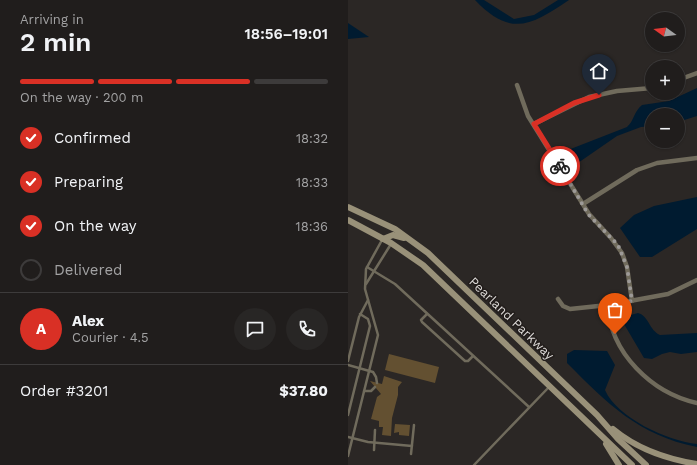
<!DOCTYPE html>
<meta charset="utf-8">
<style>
body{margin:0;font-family:"Work Sans",sans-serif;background:#282625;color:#f1f3f6;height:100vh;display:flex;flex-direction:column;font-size:15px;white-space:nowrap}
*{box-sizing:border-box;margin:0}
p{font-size:13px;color:#a2a2a3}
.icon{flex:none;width:22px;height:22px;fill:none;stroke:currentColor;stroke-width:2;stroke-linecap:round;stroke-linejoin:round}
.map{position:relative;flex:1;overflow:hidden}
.side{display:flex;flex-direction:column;background:#201d1c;width:348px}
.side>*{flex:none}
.needle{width:26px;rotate:285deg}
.buttons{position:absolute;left:297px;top:12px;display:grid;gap:8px}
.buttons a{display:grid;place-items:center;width:40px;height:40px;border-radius:50%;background:#201d1c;box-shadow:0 1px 3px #0004,0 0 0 1px #3d3b3b;font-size:20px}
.pin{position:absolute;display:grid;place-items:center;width:34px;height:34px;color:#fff;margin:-41px -17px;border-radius:50% 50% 50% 0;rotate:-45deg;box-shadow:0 0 4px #0007}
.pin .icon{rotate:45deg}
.courier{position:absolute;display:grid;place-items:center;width:40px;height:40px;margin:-20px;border:3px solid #d93025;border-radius:50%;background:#fff;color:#222;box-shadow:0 1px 5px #0007}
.summary em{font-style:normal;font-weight:600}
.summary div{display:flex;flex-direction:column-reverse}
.summary{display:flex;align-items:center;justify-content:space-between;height:68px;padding:0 20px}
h1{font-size:26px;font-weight:600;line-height:30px}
.bar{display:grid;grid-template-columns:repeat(4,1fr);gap:6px 4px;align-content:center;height:48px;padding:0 20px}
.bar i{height:5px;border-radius:3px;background:#3d3b3b}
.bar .active{background:#d93025}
.bar p{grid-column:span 4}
.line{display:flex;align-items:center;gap:10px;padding:0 20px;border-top:1px solid #3d3b3b}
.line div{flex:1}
.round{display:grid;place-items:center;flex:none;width:42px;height:42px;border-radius:21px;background:#282625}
ol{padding:0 20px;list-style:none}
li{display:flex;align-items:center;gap:12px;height:44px}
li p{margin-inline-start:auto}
li .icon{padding:4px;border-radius:50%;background:#d93025;color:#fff;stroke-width:4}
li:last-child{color:#a2a2a3}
li i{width:22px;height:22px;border:2px solid #3d3b3b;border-radius:50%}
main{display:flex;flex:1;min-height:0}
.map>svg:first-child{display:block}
.water{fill:#001b30}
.building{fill:#635031}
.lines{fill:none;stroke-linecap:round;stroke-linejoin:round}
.lane{stroke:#706b5c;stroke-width:2.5}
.street{stroke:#706b5c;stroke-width:4.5}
.secondary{stroke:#999179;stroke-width:6}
.done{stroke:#9d9a98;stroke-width:4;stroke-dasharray:0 7.2}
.route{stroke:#d93025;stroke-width:5}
.labels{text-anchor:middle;stroke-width:3;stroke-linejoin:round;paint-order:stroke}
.street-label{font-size:13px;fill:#dbd8d6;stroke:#221d1b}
</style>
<main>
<section class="side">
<div class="summary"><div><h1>2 min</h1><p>Arriving in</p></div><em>18:56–19:01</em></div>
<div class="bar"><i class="active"></i><i class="active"></i><i class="active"></i><i></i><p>On the way · 200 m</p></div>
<ol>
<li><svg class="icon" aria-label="check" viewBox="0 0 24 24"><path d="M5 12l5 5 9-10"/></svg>Confirmed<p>18:32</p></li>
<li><svg class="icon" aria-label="check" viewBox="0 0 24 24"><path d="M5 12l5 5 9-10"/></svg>Preparing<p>18:33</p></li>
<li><svg class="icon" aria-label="check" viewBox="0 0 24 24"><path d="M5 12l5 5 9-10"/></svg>On the way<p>18:36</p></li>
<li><i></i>Delivered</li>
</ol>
<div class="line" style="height:72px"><b class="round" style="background:#d93025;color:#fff">A</b><div><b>Alex</b><p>Courier · 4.5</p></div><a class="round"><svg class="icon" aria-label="chat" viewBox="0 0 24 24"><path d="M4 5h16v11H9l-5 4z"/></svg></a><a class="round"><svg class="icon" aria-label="phone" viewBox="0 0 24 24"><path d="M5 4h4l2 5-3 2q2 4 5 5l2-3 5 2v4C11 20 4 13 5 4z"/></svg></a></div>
<div class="line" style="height:52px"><div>Order #3201</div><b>$37.80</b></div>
</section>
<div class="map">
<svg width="349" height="465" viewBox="0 0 349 465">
<rect width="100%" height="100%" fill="#2b2725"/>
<g class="water">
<path d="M127,0H136L166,19L186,15L210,0H221C184,25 163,38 127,0Z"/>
<path d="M0,23L21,37L0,39Z"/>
<path d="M349,88V116L330,122V115H304V126L293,127L269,136L227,165H222L217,158L220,150L279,127C286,121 286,111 294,105L321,101Z"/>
<path d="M349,197V229L304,257H292L272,228L286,215L306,206Z"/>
<path d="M290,313C301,316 301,330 312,335L349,333V352L333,354L322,352L314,354L304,359L296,358L276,324L279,316Z"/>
<path d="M226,350L259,351L267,365L257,390C269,418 320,441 349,444V447C290,435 260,404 219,363V354Z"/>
</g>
<g class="building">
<path d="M41,354L91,367L87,383L37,370Z"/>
<path d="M36,376L54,382L50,387V395L44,418L43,436L34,435L35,427H31V421L23,419L29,397L33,394L22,381L34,384Z"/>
<path d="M47,424L62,425L61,436L51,435V432L46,433Z"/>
</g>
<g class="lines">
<g class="lane">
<path d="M19,267L47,284L181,407"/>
<path d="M18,284L43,244"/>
<path d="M79,314L73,320L74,322L117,361H120L125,356"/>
<path d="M0,361L11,317L20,300"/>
<path d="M0,365L25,372L28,377L29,383"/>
<path d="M16,391H23L27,387"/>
<path d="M0,415L22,326L20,319L12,314"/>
<path d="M0,437L20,442L64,446"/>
<path d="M26,450L27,430"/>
<path d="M63,454L66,425"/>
<path d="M0,456L30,335L17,289L18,269L34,240"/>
<path d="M126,465L201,387"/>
</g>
<g class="street">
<path d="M330,80L349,73"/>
<path d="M169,85L180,116L241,214L263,238L274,253L279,267L284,301"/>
<path d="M186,124L241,97L269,91L304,88"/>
<path d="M235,204L289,170L309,163L349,158"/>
<path d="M210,299L215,306L222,309L260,305L320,294L349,280"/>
<path d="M260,305C262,353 304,393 349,403"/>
</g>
<g class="secondary">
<path d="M0,207L47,229L80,253L249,415L270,439L298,465"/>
<path d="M0,220L43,243L75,265L284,465"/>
<path d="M35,239L45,235L56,238"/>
<path d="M265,429C289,449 318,459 349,464"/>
<path d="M258,444L271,465"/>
</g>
</g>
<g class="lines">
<path class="done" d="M212,166L240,214L270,245L279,267L284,301L260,305L267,334"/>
<path class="route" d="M212,166L186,124L226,103L251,95"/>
</g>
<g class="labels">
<g class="street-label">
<text transform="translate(164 318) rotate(44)" y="5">Pearland Parkway</text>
</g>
</g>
</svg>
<div class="buttons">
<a><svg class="needle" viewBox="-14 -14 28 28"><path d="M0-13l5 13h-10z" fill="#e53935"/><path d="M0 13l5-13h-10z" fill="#a2a2a3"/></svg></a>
<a>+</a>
<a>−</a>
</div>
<div class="pin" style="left:267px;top:334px;background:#ea580c"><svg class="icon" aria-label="bag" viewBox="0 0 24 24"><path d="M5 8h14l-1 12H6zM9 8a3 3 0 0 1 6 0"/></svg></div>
<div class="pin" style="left:251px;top:95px;background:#1f2937"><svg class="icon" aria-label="home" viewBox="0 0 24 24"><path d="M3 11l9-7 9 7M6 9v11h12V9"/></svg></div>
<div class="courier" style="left:212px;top:166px"><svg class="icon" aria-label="bike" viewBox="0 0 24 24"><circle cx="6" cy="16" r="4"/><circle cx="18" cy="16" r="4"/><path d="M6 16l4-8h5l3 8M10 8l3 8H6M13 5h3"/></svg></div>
</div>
</main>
